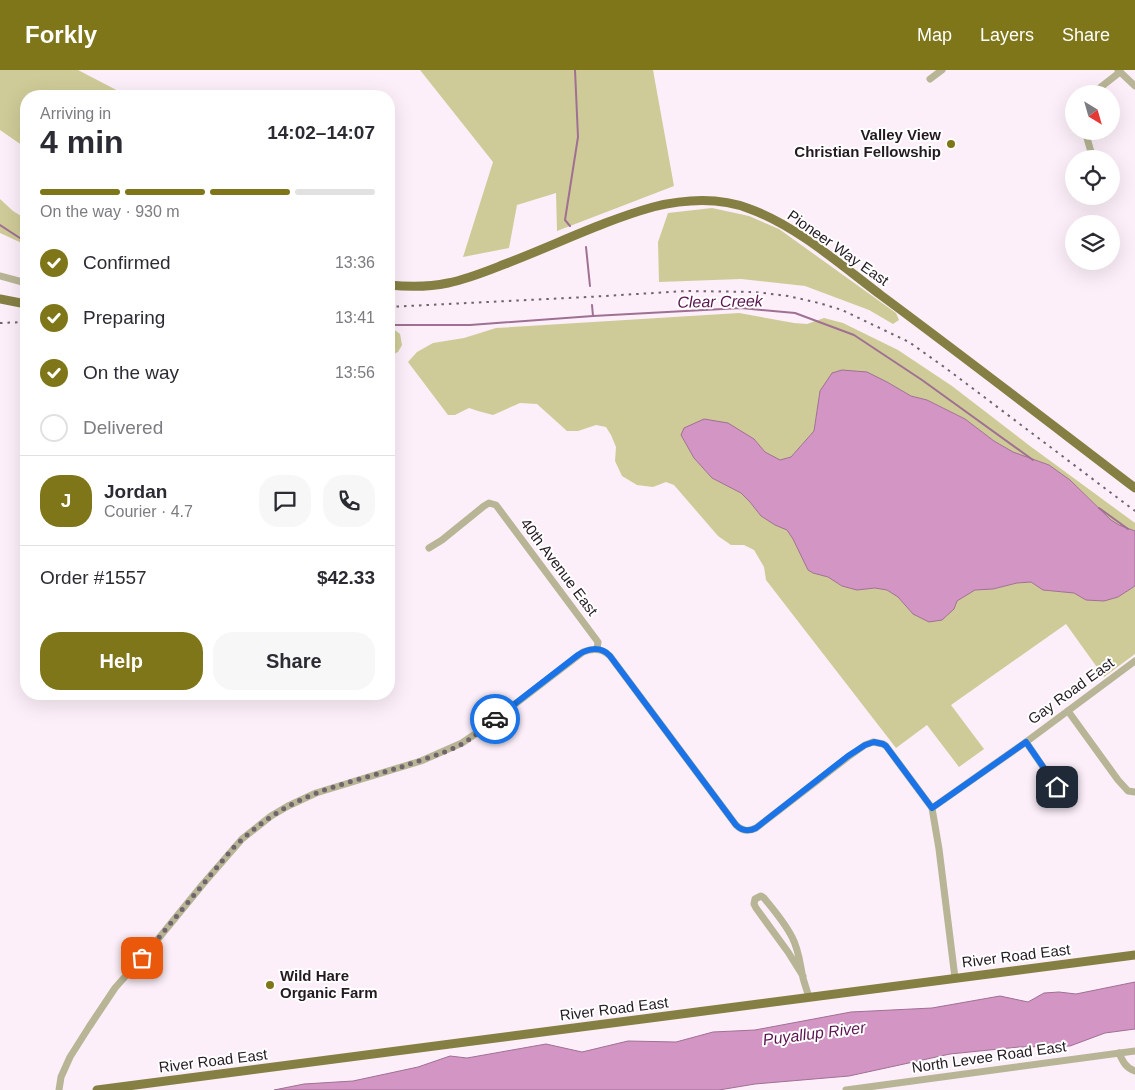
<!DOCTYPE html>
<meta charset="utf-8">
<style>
body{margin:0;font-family:Helvetica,sans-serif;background:#f7f7f7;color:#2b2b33;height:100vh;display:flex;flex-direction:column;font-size:19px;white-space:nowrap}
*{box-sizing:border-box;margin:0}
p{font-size:16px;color:#7c7c81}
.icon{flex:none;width:28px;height:28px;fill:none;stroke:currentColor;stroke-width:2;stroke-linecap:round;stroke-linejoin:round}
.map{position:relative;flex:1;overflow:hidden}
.sheet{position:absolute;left:20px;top:20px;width:375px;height:610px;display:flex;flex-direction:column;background:#fff;border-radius:20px;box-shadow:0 5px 20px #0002}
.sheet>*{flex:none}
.needle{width:32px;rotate:143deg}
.tools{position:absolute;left:1065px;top:15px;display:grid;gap:10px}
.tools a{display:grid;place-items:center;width:55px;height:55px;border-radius:50%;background:#fff;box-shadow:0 5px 20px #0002;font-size:25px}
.pin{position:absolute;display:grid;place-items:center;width:42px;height:42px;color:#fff;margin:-21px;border-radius:10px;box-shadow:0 2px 8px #0006}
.courier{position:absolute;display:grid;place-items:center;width:50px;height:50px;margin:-25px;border:4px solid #1a73e8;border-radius:50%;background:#fff;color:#222;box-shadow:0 1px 6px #0007}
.summary em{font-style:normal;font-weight:600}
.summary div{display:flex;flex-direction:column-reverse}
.summary{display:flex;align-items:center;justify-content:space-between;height:85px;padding:0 20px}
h1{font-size:32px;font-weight:600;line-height:38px}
.bar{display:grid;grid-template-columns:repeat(4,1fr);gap:8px 5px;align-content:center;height:60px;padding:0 20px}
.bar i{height:6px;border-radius:4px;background:#e1e1e2}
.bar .active{background:#7e7619}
.bar p{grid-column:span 4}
.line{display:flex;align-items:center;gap:12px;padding:0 20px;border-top:1px solid #e1e1e2}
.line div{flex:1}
.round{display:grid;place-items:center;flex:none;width:52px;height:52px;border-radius:20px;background:#f7f7f7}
ol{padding:0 20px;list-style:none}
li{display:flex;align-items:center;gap:15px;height:55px}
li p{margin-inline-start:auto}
li .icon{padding:5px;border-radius:50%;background:#7e7619;color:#fff;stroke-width:4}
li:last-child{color:#7c7c81}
li i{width:28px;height:28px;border:2px solid #e1e1e2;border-radius:50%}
.primary-button{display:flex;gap:10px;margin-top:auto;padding:10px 20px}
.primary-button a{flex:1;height:58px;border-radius:20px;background:#7e7619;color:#fff;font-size:20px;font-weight:600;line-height:58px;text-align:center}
.primary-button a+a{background:#f7f7f7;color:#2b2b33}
header{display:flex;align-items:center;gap:30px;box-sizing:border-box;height:70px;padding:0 25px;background:#7e7619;color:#fff}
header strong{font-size:24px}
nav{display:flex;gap:28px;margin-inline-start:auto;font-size:18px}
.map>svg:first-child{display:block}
.green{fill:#cfcb98}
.water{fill:#d395c4;stroke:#9f7093}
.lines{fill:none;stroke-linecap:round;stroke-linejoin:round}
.stream{stroke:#9f7093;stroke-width:2}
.minor{stroke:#b7b595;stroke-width:7}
.major{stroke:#857f43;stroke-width:9}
.rail{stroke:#6f636c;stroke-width:2;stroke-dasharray:2.5 5;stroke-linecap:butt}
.done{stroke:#70656d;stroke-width:5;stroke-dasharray:0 9}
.route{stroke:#1a73e8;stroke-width:6}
.poi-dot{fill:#7e7619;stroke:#fff;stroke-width:2}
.labels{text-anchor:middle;stroke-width:4;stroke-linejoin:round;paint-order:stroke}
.poi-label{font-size:15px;font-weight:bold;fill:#251a22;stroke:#fff;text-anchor:end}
.street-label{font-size:15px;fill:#251a22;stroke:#fff}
.water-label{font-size:16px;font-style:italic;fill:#5c1451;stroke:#fff}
</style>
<header>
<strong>Forkly</strong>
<nav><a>Map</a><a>Layers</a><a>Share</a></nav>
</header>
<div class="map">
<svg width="1135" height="1020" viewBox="0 0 1135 1020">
<rect width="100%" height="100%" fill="#fceff9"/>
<g class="green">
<path d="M0,0H78L128,26H26V78L0,60Z"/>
<path d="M420,0H653L674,116L557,161L556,123L517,135L509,178L463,187L493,92Z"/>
<path d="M0,129L13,141L26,149V175L0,163Z"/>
<path d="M712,138L749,146L779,159L896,243L899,250L893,254L869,240L805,216L741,209L659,212L658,172L668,143Z"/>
<path d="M739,243L794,253L807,254L824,248L843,253L898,280L952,316L1030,376L1135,453V461L1119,455L1111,450L1070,410L1049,395L1013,382L994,371L965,349L927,330L911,326L887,312L820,321L814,361L791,387L780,391L765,382L754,369L681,365L694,388L712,408L741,423L750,432L761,446L775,455L787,460L793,469L808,500L813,503L828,507L842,516L857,520L875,518L887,520L898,527L913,544L954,539L957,531L975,520L993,519L1017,513L1031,512L1043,520L1074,523L1086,530L1118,527L1135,516V584L1104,607L1066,554L951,635L984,679L959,697L927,655L896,678L766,510L764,497L754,480L744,475H731L718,466L674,415L666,412L653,417L637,415L622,406L615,391L616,377L611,365L606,357L596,355L578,361H567L537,334L520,333L493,345L478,341L469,338L455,345H448L408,292L417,282L433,273L464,268L496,258Z"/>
<path d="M389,258H392L400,264L402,275L398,282L389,286Z"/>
</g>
<g class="water">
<path d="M842,300L867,302L887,312L911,326L927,330L965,349L994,371L1013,382L1049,395L1070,410L1111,450L1119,455L1135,461V516L1118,527L1104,531L1086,530L1074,523L1043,520L1031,512L1017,513L993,519L975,520L957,531L954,539L942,550L929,552L913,544L898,527L887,520L875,518L857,520L842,516L828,507L813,503L808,500L793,469L787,460L775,455L761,446L750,432L741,423L712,408L694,388L681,365L684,358L704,349L728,353L754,369L765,382L780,390L791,387L814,361L820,321L832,303Z"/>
<path d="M1135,912V959L1105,963L1070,976L1019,977L950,984L849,1006L755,1014L719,1020H274L304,1014L353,1011L418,997L450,986L467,988L546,974L582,982L628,971L676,972L713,962L755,960L851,942L932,938L1000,926L1028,932L1044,923L1059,922L1076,924Z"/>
</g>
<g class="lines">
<g class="stream">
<path d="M0,155L26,172"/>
<path d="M570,156L565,150L578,67L575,0"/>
<path d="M586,177L590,216"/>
<path d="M592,235L593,246"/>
<path d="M389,255H470L593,246L741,238L795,243L854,265L922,310L1033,390"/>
<path d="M1099,438L1128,459"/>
</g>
<g class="minor">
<path d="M1118,0L1135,16"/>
<path d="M930,9L942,0"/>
<path d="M1092,24L1120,2"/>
<path d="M1085,61L1093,89"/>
<path d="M1102,126V127"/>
<path d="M0,206L26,213"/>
<path d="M429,478L442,470L484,436L489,433L496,435L598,572L597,579"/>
<path d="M1068,641L1118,710L1128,721L1135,722"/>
<path d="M1026,672L1067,732"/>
<path d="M932,738L939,779L955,908"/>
<path d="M803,906L788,882L756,838L754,834L755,829L761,826L764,828C774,840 785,853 792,867C799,880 800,894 803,908C805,915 807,921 809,927"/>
<path d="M1119,983C1123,992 1126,998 1135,1001"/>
<path d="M59,1020L61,1007L70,987L89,957L115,918L154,874L203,814L242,769L271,746L288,736L316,723L421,691L462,673L484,658L583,582C593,578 602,578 610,586L736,755C742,761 748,762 756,758L848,687L865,675L873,672L883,674L886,676L932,738L1026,672L1135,591"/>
<path d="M846,1020L1135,981"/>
</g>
<g class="major">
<path d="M389,215C409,217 429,217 448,213C468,209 487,201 505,194C555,175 603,151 653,137C686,129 719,127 750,139C797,156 842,196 882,226C967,289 1051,354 1135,418"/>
<path d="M0,229L26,234"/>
<path d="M97,1020L1135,885"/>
</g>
<g class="rail">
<path d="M389,237L588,227L686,221L755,222L788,226L819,233L842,240L909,272L947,299L1135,441"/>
<path d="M0,253L26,252"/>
</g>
</g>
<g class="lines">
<path class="done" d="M142,888L233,778C249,762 267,748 287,737C322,717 363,709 401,697C421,690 443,684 462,674C474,667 485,657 495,649"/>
<path class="route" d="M495,649L578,585C588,578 601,576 610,586L736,755C742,761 748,762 756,758L848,686L865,675L874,672L883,674L886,676L932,738L1026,672L1057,717"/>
</g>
<g class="poi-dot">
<circle cx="951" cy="74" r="5"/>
<circle cx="270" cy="915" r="5"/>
</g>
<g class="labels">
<g class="poi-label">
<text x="941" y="70">Valley View<tspan x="941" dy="17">Christian Fellowship</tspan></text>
<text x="280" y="911" text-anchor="start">Wild Hare<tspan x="280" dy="17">Organic Farm</tspan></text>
</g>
<g class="street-label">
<text transform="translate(838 178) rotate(35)" y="5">Pioneer Way East</text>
<text transform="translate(559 497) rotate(53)" y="5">40th Avenue East</text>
<text transform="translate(1071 621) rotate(-36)" y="5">Gay Road East</text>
<text transform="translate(1016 886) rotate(-7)" y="5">River Road East</text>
<text transform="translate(614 939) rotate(-7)" y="5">River Road East</text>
<text transform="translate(989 987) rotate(-8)" y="5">North Levee Road East</text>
<text transform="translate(213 991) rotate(-7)" y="5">River Road East</text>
</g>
<g class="water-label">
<text transform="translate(720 231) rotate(-1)" y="6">Clear Creek</text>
<text transform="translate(814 963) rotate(-7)" y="6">Puyallup River</text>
</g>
</g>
</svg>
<div class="tools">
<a><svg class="needle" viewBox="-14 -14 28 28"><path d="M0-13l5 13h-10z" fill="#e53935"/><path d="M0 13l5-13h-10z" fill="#7c7c81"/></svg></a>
<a><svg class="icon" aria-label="locate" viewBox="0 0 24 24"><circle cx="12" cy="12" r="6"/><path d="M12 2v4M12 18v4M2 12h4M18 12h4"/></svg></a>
<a><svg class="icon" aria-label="layers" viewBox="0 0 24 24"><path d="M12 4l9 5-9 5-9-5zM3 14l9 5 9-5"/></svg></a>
</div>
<div class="pin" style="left:142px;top:888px;background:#ea580c"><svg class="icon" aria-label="bag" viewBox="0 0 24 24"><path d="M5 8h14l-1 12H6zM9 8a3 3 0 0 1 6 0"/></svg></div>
<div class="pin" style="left:1057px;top:717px;background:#1f2937"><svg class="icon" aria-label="home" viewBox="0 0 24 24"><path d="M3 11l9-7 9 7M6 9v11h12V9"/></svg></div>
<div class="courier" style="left:495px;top:649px"><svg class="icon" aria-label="car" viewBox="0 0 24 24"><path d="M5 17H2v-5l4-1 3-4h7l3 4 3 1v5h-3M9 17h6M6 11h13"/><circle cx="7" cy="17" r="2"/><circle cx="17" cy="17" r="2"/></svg></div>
<section class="sheet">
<div class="summary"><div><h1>4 min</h1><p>Arriving in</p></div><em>14:02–14:07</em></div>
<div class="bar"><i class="active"></i><i class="active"></i><i class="active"></i><i></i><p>On the way · 930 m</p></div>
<ol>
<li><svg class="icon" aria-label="check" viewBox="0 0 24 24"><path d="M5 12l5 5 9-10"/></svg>Confirmed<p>13:36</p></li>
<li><svg class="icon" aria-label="check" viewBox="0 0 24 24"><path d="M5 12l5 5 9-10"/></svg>Preparing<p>13:41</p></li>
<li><svg class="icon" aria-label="check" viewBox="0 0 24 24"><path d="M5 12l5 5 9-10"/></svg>On the way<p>13:56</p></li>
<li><i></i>Delivered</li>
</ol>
<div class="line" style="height:90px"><b class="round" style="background:#7e7619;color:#fff">J</b><div><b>Jordan</b><p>Courier · 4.7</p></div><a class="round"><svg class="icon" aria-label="chat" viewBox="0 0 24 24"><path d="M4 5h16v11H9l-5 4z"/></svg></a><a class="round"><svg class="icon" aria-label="phone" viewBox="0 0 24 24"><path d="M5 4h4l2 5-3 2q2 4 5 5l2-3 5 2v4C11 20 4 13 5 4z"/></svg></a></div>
<div class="line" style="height:65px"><div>Order #1557</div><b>$42.33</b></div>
<div class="primary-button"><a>Help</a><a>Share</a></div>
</section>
</div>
